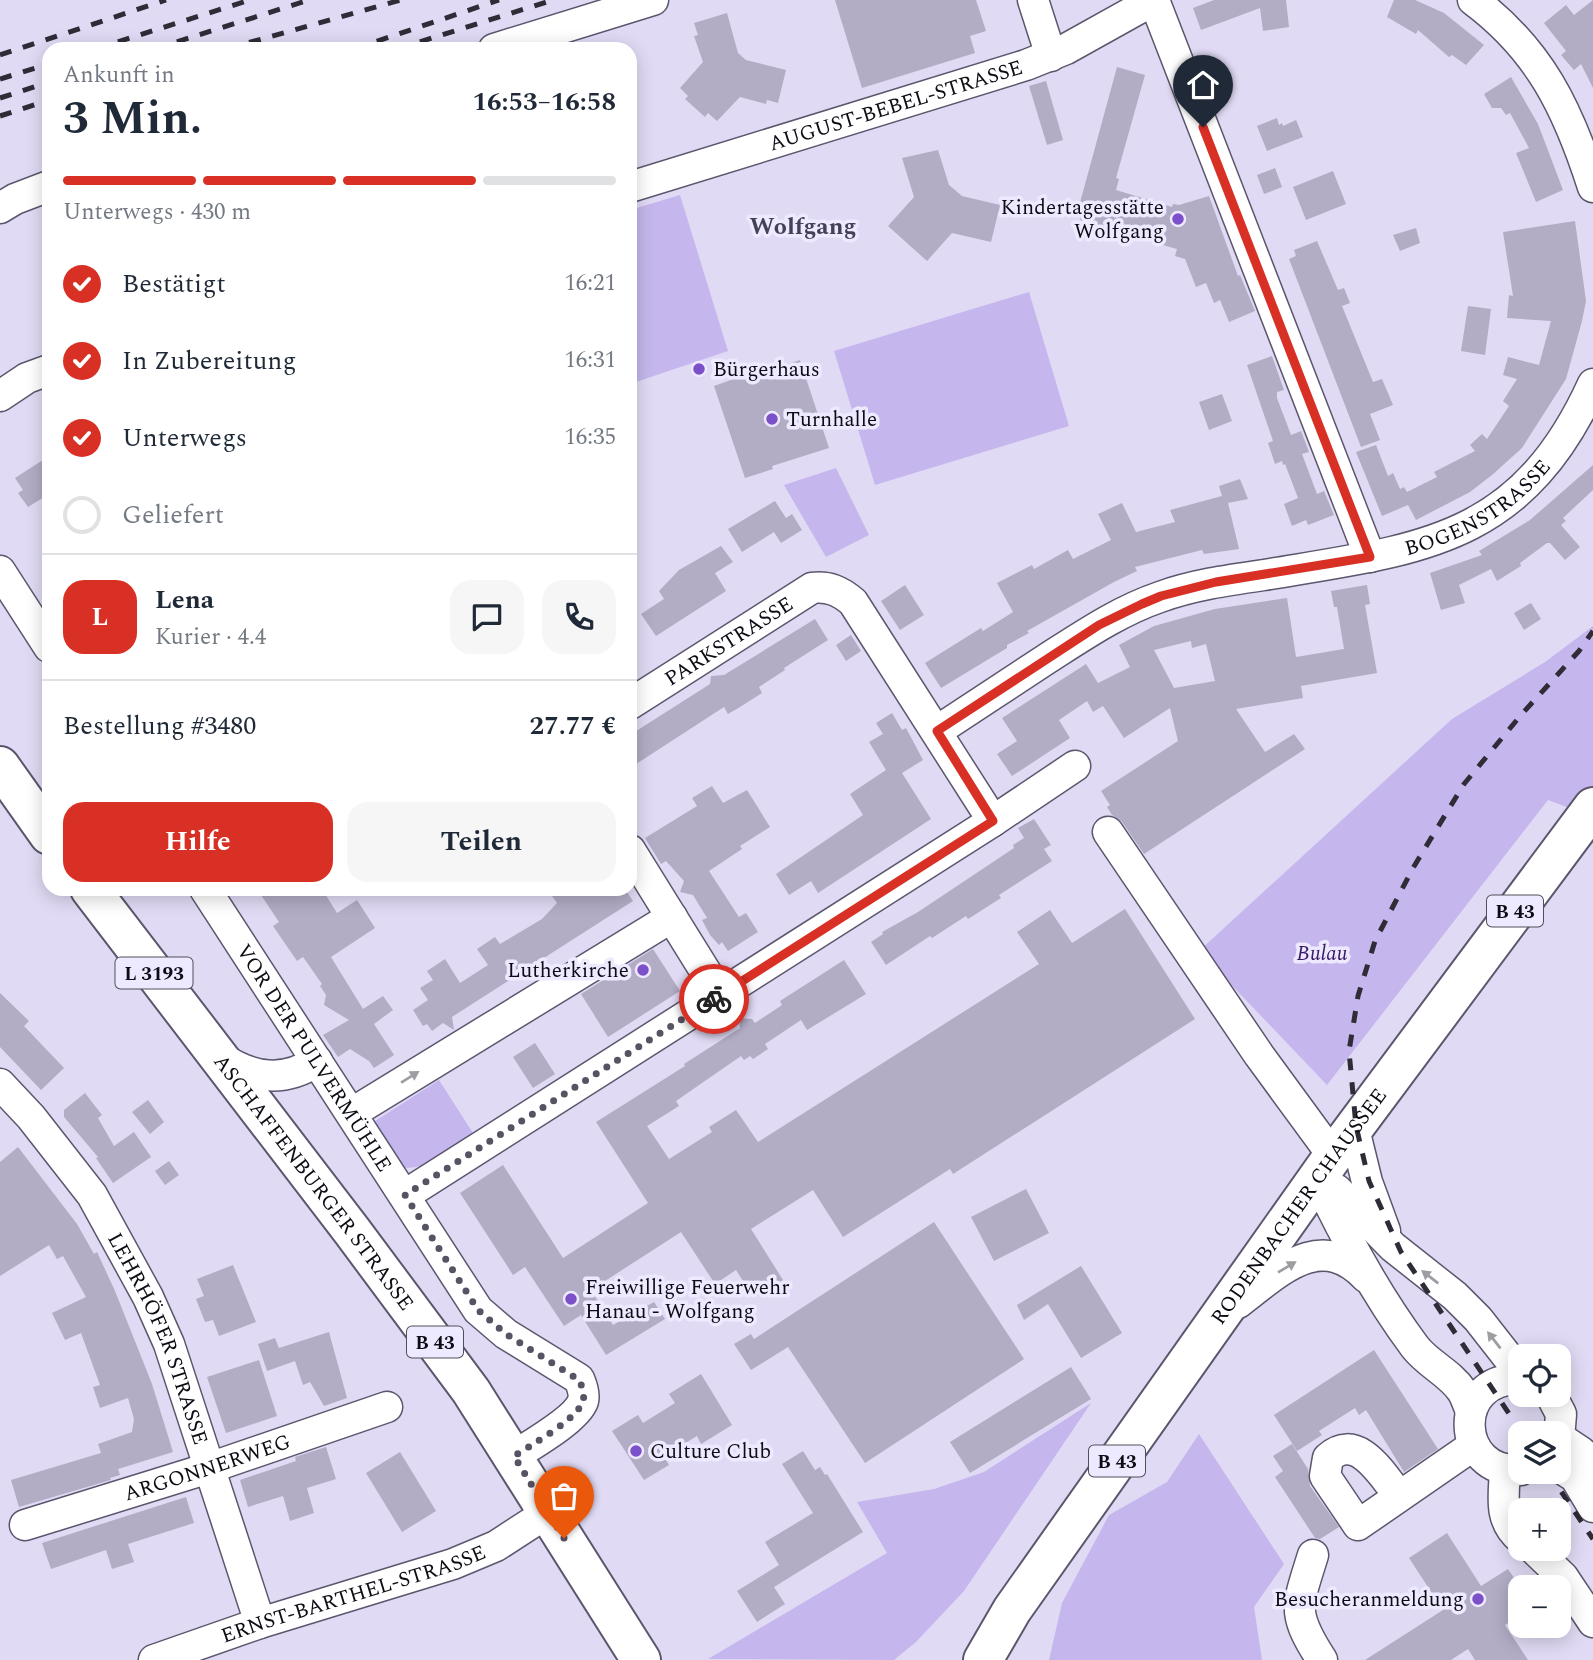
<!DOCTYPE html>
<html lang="de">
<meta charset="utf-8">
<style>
body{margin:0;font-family:Spectral,serif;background:#f6f6f7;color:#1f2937;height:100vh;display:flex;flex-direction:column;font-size:26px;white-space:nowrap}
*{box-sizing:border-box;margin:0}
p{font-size:23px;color:#747a83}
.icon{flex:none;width:38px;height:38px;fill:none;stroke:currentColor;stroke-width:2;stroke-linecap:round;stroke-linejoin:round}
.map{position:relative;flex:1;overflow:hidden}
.details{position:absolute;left:42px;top:42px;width:595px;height:854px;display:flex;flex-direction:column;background:#fff;border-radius:21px;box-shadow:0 4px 18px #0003}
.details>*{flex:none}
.tools{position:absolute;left:1508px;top:1344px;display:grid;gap:14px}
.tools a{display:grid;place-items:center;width:63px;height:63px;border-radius:14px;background:#fff;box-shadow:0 4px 18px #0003;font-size:35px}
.pin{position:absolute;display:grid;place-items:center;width:60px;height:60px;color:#fff;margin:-72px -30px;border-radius:50% 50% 50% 0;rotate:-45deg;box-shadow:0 0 7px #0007}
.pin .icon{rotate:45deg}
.courier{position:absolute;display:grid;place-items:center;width:70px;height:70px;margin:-35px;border:5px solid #d93025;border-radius:50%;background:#fff;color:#222;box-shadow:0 2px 9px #0007}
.overview em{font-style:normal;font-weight:700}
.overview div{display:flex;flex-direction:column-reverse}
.overview{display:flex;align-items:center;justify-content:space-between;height:119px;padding:0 21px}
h1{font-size:46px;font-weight:700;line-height:52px}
.bar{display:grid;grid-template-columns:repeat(4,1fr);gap:10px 7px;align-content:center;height:84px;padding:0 21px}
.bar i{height:9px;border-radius:5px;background:#e0e1e3}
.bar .on{background:#d93025}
.bar p{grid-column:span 4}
.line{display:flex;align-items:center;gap:18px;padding:0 21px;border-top:2px solid #e0e1e3}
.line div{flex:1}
.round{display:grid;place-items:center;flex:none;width:74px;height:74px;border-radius:21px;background:#f6f6f7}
ol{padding:0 21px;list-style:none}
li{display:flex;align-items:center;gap:21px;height:77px}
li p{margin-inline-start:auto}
li .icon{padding:7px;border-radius:50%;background:#d93025;color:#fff;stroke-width:4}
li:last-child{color:#747a83}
li i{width:38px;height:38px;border:4px solid #e0e1e3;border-radius:50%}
.button{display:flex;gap:14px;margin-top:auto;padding:14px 21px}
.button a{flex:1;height:80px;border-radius:21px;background:#d93025;color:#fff;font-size:28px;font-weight:700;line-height:80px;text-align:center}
.button a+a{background:#f6f6f7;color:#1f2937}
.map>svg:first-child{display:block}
.green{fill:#c5b7ed}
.building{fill:#b2acc5;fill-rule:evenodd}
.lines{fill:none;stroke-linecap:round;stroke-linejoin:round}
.minor-casing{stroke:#5c566d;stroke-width:33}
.major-casing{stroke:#5c566d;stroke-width:42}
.minor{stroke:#fff;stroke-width:30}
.major{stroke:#fff;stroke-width:38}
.rail{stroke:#2f2b37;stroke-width:5;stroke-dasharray:12 12;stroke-linecap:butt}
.oneway{fill:#9f9da1}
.done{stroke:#585363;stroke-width:7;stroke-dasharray:0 12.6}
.route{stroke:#d93025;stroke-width:9}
.poi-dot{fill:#7b50c9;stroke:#ede9fe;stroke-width:2.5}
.labels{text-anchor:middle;stroke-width:7;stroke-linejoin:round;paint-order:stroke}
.shield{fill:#ede9fe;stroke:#514e5a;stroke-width:2}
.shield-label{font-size:19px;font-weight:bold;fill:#0e0b14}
.street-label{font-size:21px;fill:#0e0b14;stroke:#ede9fe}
.poi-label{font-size:21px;fill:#0e0b14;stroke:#ede9fe;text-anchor:start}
.park-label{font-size:21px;font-style:italic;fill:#381a67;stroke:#ede9fe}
.quarter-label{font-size:24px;font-weight:bold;fill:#454055;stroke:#ede9fe}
</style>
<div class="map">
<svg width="1593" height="1660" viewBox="0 0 1593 1660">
<rect width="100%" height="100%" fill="#e1daf5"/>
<g class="green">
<path d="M680,195L728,351L630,384V210Z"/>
<path d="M1029,292L1069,426L875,485L834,351Z"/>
<path d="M836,468L869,535L826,557L784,485Z"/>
<path d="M1593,626V817L1548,800L1327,1085L1199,951L1452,719L1545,662Z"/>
<path d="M439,1080L473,1133C453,1146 426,1173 401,1167L372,1123Z"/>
<path d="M1091,1403L964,1591L916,1642L894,1660L708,1659L887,1553L857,1502L934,1489L984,1472Z"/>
<path d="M1199,1434L1284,1564L1254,1607L1262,1660H1049L1062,1603L1109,1515L1167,1482Z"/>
</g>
<g class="building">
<path d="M835,0H976L986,31L970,36L975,53L862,88Z"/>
<path d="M1214,0H1286L1289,27L1263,31L1260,8L1201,30L1193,8Z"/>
<path d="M1394,0H1415L1444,13L1484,45L1466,65L1452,55L1449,57L1418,30L1416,34L1387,17Z"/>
<path d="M1593,0V88L1581,64L1574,70L1561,55L1566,51L1544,23L1566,5L1574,15Z"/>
<path d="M727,13L738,53L746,60L786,70L778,103L767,100L766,104L740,97L717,121L708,113L705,117L685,99L688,96L680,88L703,62L694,36L698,35L694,23Z"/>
<path d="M1117,67L1145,75L1116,178L1119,179L1116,190L1172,207L1173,204L1179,205L1209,196L1238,276L1240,275L1255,311L1229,322L1220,300L1214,303L1206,283L1196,287L1185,259L1175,256L1177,249L1081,222L1078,210Z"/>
<path d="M1511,77L1538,124L1563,190L1536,202L1516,153L1529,148L1510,113L1506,115L1501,108H1492L1484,94Z"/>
<path d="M1046,81L1063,140L1047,145L1029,86Z"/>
<path d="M1277,118L1279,125L1282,123L1283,126L1296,120L1303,137L1267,151L1257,126Z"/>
<path d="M938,150L949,185L955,190L962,196L1000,205L991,242L952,233L927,261L888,226L914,197L902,158Z"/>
<path d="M1275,168L1282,187L1264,194L1257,175Z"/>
<path d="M1333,171L1346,204L1306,220L1293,187Z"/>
<path d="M1575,221L1586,301L1582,321L1566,379L1522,448L1492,475L1470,492L1416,520L1408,505L1382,516L1356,452L1376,445L1388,476L1393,473L1400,489L1404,487L1407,492L1437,477L1434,472L1475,451L1470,445L1482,434L1487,439L1509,406L1503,401L1517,379L1503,375L1508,357L1539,365L1551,321L1507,318L1509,295L1513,296L1503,232Z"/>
<path d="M1416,228L1420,243L1400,251L1393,235Z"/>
<path d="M1317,241L1338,290L1344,288L1350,303L1342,306L1373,382L1382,379L1393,405L1370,414L1380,440L1361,447L1289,259L1296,256L1294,250Z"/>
<path d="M1468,306L1491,309L1485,355L1461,351Z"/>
<path d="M1272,356L1284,390L1277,392V398L1291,435L1301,431L1309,452L1302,454L1317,494L1324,491L1334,515L1308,525L1306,520L1292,526L1284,504L1298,498L1285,464L1283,465L1282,461L1275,464L1268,443L1273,441L1247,365Z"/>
<path d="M800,360L829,448L772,466L773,469L745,478L714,386L742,376L743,379Z"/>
<path d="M1222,394L1232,421L1209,430L1199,402Z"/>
<path d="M49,456V494L28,507L18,493L23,490L15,478Z"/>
<path d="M1593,465V490L1563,518L1566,521L1561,525L1580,547L1565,560L1550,543H1547L1520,563L1521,566L1497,581L1491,569L1459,585L1465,603L1441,610L1430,573L1482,555L1479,551L1530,520Z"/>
<path d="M1240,479L1248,499L1228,503L1239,549L1204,554L1202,550L1135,567L1137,571L1114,582L1027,631L1029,633L1007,645V648L941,688L925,663L981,628L983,631L1013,612L997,583L1032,565L1034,569L1068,550L1073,559L1111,540L1098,514L1122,503L1136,532L1175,522L1170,510L1222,496L1219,486Z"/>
<path d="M775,501L786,518L792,514L802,530L781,543L774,532L742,552L728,529Z"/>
<path d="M721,546L733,562L715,573L726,591L656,636L641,614L664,599L659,591L679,570Z"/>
<path d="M905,585L924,615L900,630L881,601Z"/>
<path d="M1367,585L1370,604L1365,605L1377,673L1301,686L1303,698L1236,709L1265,752L1294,734L1305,749L1144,854L1122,822L1112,815L1107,807L1110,805L1101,791L1178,741L1170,708L1124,738L1103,706L1093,712L1087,701L1059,720L1070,738L1012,776L997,754L1017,741L1002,718L1086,664L1098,683L1130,667L1119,645L1154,626L1215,609L1287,598L1296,657L1344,649L1337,607H1334L1331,591ZM1191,641L1192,648L1206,644L1215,681L1174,688L1154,650Z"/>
<path d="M1531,603L1541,619L1524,630L1514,613Z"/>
<path d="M815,619L828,640L784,668L785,670L759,687L762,693L740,707L728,714L724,707L630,768V735L710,684L711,676L724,675Z"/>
<path d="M851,635L861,651L846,661L836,645Z"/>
<path d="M892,713L902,730L906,728L923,760L902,773L931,819L818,893L811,881L789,895L776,874L863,815L850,794L886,770L869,742L883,734L876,723Z"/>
<path d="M712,786L723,803L747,790L770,827L740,846L742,849L709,871L739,917L746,913L758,932L728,951L722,942L719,945L710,935L702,920L707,918L693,895L680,892L684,881L666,861L661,864L645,838L697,806L692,798Z"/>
<path d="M1034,819L1051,845L1044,849L1052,861L999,895L1001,898L968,919L966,916L932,938L930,936L886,965L871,942L883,934L882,932L918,912L1014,848L1013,845L1024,838L1018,828Z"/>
<path d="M257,889H322L337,913L357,900L375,928L331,957L363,1009L383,996L393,1010L374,1024L394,1055L374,1068L369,1061L350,1049L338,1057L323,1035L349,1020L324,1005L326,995L320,986L322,984L303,957L297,961L273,926L279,922Z"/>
<path d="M562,889H625L633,901L455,1015L452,1017L454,1030L443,1023L432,1031L427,1024L423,1026L413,1010L428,1000L420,988L433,980L427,971L445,959L460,983L488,965L477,949L495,937L500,944L542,919L557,903L552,896Z"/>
<path d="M1125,909L1195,1019L953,1174L950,1169L843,1237L813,1190L751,1229L783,1280L758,1296L751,1284L746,1286L736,1270L715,1284L681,1232L591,1290L613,1325L654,1302L665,1319L606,1355L581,1315L564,1326L525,1267L513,1275L460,1193L503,1165L563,1258L648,1203L596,1122L685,1066L684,1064L740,1028L739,1018L752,1019L755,1023L782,1005L780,1001L844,960L866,994L807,1030L801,1020L765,1044L768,1049L753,1059L750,1056L744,1060L741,1056L676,1101L679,1106L647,1126L669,1159L712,1132L709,1127L736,1110L758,1142L1039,964L1017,932L1050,910L1072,943Z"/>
<path d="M653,949L680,991L608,1037L581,994Z"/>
<path d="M0,993L29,1021L24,1026L64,1068L41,1090L0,1047Z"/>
<path d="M535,1043L555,1074L533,1088L513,1057Z"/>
<path d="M85,1093L102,1115L98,1118L114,1146L134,1132L151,1157L113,1183L96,1158L98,1157L64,1117V1110Z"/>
<path d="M148,1100L164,1122L150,1134L132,1112Z"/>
<path d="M18,1147L77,1224L94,1254L97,1252L115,1291L152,1384L173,1452L118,1469L120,1475L110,1478L111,1480L19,1507L11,1480L101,1453L98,1444L132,1432L134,1419L128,1398L100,1408L93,1387L100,1385L81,1333L65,1340L52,1313L86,1297L63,1256L57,1259L49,1245L0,1276V1162Z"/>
<path d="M169,1161L179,1175L165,1185L155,1171Z"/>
<path d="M1026,1189L1049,1233L994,1261L971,1217Z"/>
<path d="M934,1222L1024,1359L865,1463L788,1347L751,1370L734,1344L751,1334L754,1339Z"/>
<path d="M233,1265L256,1322L219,1336L213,1320L205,1322L196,1299L204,1296L197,1279Z"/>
<path d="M1081,1266L1122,1333L1081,1358L1048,1304L1024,1320L1017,1305Z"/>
<path d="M329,1332L347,1398L324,1406L310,1382L303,1385L295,1361L267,1371L258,1344L275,1338L279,1348Z"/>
<path d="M1374,1350L1438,1449L1404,1472L1366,1410L1359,1415L1355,1408L1319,1431L1322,1435L1297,1451L1274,1415Z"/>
<path d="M259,1360L277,1416L226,1433L207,1377Z"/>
<path d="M1071,1367L1091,1399L970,1473L950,1442Z"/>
<path d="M701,1374L732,1425L701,1444L697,1436L664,1456L669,1465L644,1480L612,1431L638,1415L643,1423L675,1403L669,1394Z"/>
<path d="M1292,1444L1308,1469L1310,1486L1339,1527L1320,1539L1315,1538L1275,1477L1283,1471L1273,1456Z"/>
<path d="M326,1447L336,1479L307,1488L314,1513L290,1521L283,1496L248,1507L240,1480L296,1461L295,1457Z"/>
<path d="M803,1451L815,1470L820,1467L825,1475L827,1474L863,1532L774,1587L785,1604L757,1622L737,1591L779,1565L765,1542L813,1513L782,1464Z"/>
<path d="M400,1452L436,1511L402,1532L366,1473Z"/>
<path d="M186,1497L194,1523L128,1544L134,1562L112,1569L106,1550L51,1569L42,1543Z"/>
<path d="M1447,1533L1481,1586L1508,1569L1521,1588V1615L1505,1625L1528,1660H1475L1468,1649L1451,1660H1365L1443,1610L1409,1558Z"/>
</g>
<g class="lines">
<defs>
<g id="minor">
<path d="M1033,0L1051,56"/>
<path d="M1154,0L1370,557"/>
<path d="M1473,0C1540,50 1568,109 1593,187"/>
<path d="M494,49L653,0"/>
<path id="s1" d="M630,187L1026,65L1066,49L1154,0"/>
<path d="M0,208L15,199L49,186"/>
<path d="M0,396L27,378L49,370"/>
<path d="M0,571L49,647"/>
<path id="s2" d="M630,704L812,588C829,586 840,591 853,602L993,821"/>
<path id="s3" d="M937,731C974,707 1011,682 1048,658C1084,635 1119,611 1160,597C1193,585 1229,580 1264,575C1419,549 1520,544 1593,384"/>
<path d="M1108,832L1259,1055L1333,1156"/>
<path d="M630,850L720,995"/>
<path id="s4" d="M205,889L478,1310L506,1334L579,1379C582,1386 585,1394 583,1401C577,1419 531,1445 514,1456"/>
<path d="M220,1057C253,1079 284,1083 317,1061"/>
<path id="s5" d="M0,1084L31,1117L92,1195L148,1297L169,1344L260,1623"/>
<path d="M352,1113L672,917"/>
<path d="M1354,1129L1367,1182L1385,1231"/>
<path d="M1318,1179L1337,1190L1393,1247L1455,1296L1478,1319L1521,1374"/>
<path d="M1319,1182C1346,1239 1377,1296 1415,1347C1428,1364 1450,1373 1462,1391C1466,1397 1468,1405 1471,1411"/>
<path d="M405,1195L993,821L1075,766"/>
<path d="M1238,1303C1279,1272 1320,1229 1366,1277"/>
<path d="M1521,1379C1450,1377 1455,1475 1521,1470"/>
<path d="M1551,1395L1561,1414L1559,1439"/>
<path d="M1560,1438L1581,1452L1593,1464"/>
<path d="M1559,1467L1575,1477L1593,1507"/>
<path d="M1505,1469C1504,1496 1498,1520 1521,1539"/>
<path d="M1399,1496C1382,1474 1357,1431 1328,1458L1325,1476L1358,1525L1474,1445"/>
<path id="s6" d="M25,1525L209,1468L387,1407"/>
<path d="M1534,1549L1563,1577L1593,1622"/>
<path d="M1313,1555C1297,1607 1291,1612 1322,1660"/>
<path id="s7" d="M154,1660L260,1623L453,1564L496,1546L547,1513"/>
</g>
<g id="major">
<path d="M0,766L49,835"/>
<path id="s8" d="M90,889L352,1231L471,1391L641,1660"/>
<path id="s9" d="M983,1660L1012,1610L1333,1156L1593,807"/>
</g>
</defs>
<use href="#minor" class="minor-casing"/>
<use href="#major" class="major-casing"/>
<use href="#minor" class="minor"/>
<use href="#major" class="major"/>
<g class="rail">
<path d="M95,49L250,0"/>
<path d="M154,49L309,0"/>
<path d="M226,49L401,0"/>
<path d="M354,49L499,0"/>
<path d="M397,49L553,0"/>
<path d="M0,55L166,0"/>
<path d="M0,79L49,64"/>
<path d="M0,98L49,82"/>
<path d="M0,116L49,100"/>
<path d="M1522,1433L1401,1252L1369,1181L1356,1126L1349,1051L1358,996L1375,941L1413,868L1464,784L1521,715L1579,651L1593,631"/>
<path d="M1548,1472L1593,1539"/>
</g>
</g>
<defs><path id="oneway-solid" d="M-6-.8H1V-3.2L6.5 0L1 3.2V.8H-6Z" transform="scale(1.75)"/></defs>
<g class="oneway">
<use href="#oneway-solid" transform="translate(410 1077) rotate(-32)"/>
<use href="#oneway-solid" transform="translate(1287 1267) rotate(-31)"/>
<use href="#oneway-solid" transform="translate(1430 1277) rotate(-142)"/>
<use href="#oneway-solid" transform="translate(1494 1340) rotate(-128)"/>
</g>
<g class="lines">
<path class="done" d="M564,1538L514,1456C531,1445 578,1419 583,1401C585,1394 582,1386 579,1380L506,1334L478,1310L405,1195L714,999"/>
<path class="route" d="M714,999L993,821L937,731L1099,625L1142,604L1161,596L1216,582L1370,557L1203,127"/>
</g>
<g class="poi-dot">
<circle cx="1178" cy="219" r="7"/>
<circle cx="699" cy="369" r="7"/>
<circle cx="772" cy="419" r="7"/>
<circle cx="643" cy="970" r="7"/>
<circle cx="571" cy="1299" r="7"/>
<circle cx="636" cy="1451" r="7"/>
<circle cx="1478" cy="1599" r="7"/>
</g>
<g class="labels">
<g class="shield">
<rect x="1487" y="895.5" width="56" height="31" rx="5"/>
<rect x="115.5" y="957.5" width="77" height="31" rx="5"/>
<rect x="407" y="1326.5" width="56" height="31" rx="5"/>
<rect x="1089" y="1445.5" width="56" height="31" rx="5"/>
</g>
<g class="shield-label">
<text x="1515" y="918">B 43</text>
<text x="154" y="980">L 3193</text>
<text x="435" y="1349">B 43</text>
<text x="1117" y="1468">B 43</text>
</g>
<g class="street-label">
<text dy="7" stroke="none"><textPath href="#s1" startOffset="278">AUGUST-BEBEL-STRASSE</textPath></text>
<text dy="7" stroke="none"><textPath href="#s3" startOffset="595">BOGENSTRASSE</textPath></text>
<text dy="7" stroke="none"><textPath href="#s2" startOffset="117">PARKSTRASSE</textPath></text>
<text dy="7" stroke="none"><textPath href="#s4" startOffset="201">VOR DER PULVERMÜHLE</textPath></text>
<text dy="7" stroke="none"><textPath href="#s8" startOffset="369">ASCHAFFENBURGER STRASSE</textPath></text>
<text dy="7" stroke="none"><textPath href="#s9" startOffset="553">RODENBACHER CHAUSSEE</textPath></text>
<text dy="7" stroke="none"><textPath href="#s5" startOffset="303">LEHRHÖFER STRASSE</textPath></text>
<text dy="7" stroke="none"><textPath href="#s6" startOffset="191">ARGONNERWEG</textPath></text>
<text dy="7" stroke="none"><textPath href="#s7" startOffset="210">ERNST-BARTHEL-STRASSE</textPath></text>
</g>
<g class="poi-label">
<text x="1164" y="214" text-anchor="end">Kindertagesstätte<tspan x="1164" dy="24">Wolfgang</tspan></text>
<text x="713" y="376">Bürgerhaus</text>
<text x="786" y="426">Turnhalle</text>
<text x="629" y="977" text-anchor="end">Lutherkirche</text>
<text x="585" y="1294">Freiwillige Feuerwehr<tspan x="585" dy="24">Hanau - Wolfgang</tspan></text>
<text x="650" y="1458">Culture Club</text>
<text x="1464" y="1606" text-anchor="end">Besucheranmeldung</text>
</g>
<g class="park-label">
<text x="1322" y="960">Bulau</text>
</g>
<g class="quarter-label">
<text x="803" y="234">Wolfgang</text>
</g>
</g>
</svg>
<div class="tools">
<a><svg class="icon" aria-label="locate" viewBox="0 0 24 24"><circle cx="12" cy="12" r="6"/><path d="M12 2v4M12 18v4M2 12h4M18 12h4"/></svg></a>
<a><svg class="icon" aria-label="layers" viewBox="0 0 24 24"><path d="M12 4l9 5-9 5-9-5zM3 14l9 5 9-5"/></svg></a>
<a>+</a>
<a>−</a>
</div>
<div class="pin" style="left:564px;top:1538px;background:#ea580c"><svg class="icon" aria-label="bag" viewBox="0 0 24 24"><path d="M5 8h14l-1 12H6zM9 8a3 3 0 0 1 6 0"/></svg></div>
<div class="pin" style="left:1203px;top:127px;background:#1f2937"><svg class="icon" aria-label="home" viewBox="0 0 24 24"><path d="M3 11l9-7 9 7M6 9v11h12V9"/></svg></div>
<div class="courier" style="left:714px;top:999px"><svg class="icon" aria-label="bike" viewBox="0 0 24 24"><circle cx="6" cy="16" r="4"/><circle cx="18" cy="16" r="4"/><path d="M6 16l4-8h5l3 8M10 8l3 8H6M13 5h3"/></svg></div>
<section class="details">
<div class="overview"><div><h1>3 Min.</h1><p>Ankunft in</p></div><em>16:53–16:58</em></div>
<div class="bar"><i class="on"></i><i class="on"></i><i class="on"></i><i></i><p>Unterwegs · 430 m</p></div>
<ol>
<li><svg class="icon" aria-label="check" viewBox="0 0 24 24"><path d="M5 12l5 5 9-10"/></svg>Bestätigt<p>16:21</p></li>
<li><svg class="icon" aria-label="check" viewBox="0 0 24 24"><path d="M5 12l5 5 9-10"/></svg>In Zubereitung<p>16:31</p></li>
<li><svg class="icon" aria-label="check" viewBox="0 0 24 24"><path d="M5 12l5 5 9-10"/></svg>Unterwegs<p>16:35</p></li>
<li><i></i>Geliefert</li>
</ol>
<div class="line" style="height:126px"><b class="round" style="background:#d93025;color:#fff">L</b><div><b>Lena</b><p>Kurier · 4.4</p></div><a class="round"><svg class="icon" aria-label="chat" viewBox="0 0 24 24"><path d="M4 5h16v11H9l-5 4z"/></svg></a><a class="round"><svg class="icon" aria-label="phone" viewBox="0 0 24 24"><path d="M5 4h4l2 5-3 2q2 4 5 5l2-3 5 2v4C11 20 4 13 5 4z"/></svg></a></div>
<div class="line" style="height:91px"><div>Bestellung #3480</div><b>27.77 €</b></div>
<div class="button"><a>Hilfe</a><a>Teilen</a></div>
</section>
</div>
